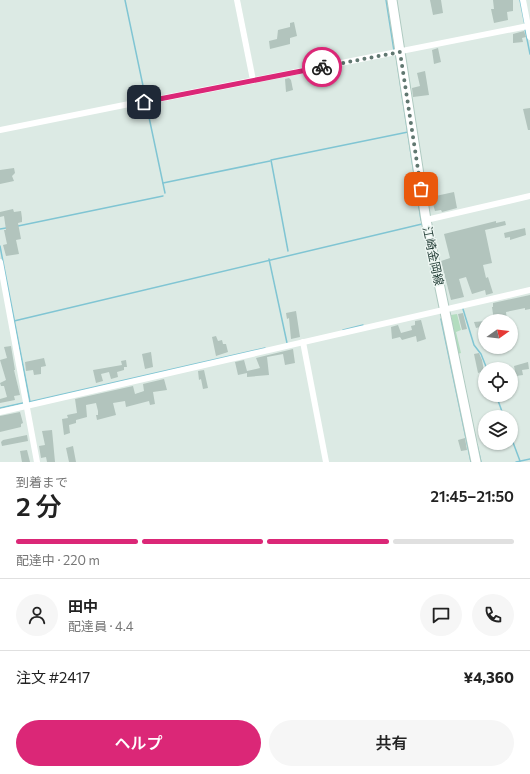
<!DOCTYPE html>
<html lang="ja">
<meta charset="utf-8">
<style>
body{margin:0;font-family:Commissioner,"Noto Sans JP",sans-serif;background:#f6f6f6;color:#222;height:100vh;display:flex;flex-direction:column;font-size:15px;white-space:nowrap}
*{box-sizing:border-box;margin:0}
p{font-size:13px;color:#767676}
.icon{flex:none;width:22px;height:22px;fill:none;stroke:currentColor;stroke-width:2;stroke-linecap:round;stroke-linejoin:round}
.map{position:relative;height:462px;overflow:hidden}
.side{display:flex;flex-direction:column;background:#fff;flex:1}
.side>*{flex:none}
.needle{width:26px;rotate:76deg}
.controls{position:absolute;left:478px;top:314px;display:grid;gap:8px}
.controls a{display:grid;place-items:center;width:40px;height:40px;border-radius:50%;background:#fff;box-shadow:0 1px 3px #0004;font-size:20px}
.pin{position:absolute;display:grid;place-items:center;width:34px;height:34px;color:#fff;margin:-17px;border-radius:8px;box-shadow:0 2px 6px #0006}
.courier{position:absolute;display:grid;place-items:center;width:40px;height:40px;margin:-20px;border:3px solid #db2777;border-radius:50%;background:#fff;color:#222;box-shadow:0 1px 5px #0007}
.overview em{font-style:normal;font-weight:600}
.overview div{display:flex;flex-direction:column-reverse}
.overview{display:flex;align-items:center;justify-content:space-between;height:68px;padding:0 16px}
h1{font-size:26px;font-weight:600;line-height:30px}
.bar{display:grid;grid-template-columns:repeat(4,1fr);gap:6px 4px;align-content:center;height:48px;padding:0 16px}
.bar i{height:5px;border-radius:3px;background:#e0e0e0}
.bar .selected{background:#db2777}
.bar p{grid-column:span 4}
.line{display:flex;align-items:center;gap:10px;padding:0 16px;border-top:1px solid #e0e0e0}
.line div{flex:1}
.round{display:grid;place-items:center;flex:none;width:42px;height:42px;border-radius:21px;background:#f6f6f6}
.primary-button{display:flex;gap:8px;margin-top:auto;padding:8px 16px}
.primary-button a{flex:1;height:46px;border-radius:24px;background:#db2777;color:#fff;font-size:16px;font-weight:600;line-height:46px;text-align:center}
.primary-button a+a{background:#f6f6f6;color:#222}
.map>svg:first-child{display:block}
.green{fill:#b3ddbf}
.lines{fill:none;stroke-linecap:round;stroke-linejoin:round}
.stream{stroke:#80c5d3;stroke-width:1.5}
.building{fill:#b2c4bd}
.secondary-casing{stroke:#afcac1;stroke-width:11}
.street{stroke:#fff;stroke-width:6}
.secondary{stroke:#fff;stroke-width:9}
.done{stroke:#607770;stroke-width:4;stroke-dasharray:0 7.2}
.route{stroke:#db2777;stroke-width:5}
.labels{text-anchor:middle;stroke-width:3;stroke-linejoin:round;paint-order:stroke}
.street-label{font-size:12px;fill:#1e3932;stroke:#edf6f2}
</style>
<div class="map">
<svg width="530" height="462" viewBox="0 0 530 462">
<rect width="100%" height="100%" fill="#dceae4"/>
<path class="green" d="M457,314L461,330L456,332L461,353L458,354L451,315Z"/>
<g class="lines">
<g class="stream">
<path d="M125,0L146,100"/>
<path d="M386,0L394,51"/>
<path d="M520,0L525,25"/>
<path d="M525,29L530,54"/>
<path d="M396,55L421,220"/>
<path d="M146,103L165,193"/>
<path d="M163,183L270,161"/>
<path d="M422,223L432,272"/>
<path d="M18,226L163,196"/>
<path d="M0,229L6,228"/>
<path d="M0,246L30,402"/>
<path d="M288,251L271,160L408,132"/>
<path d="M269,259L287,343"/>
<path d="M463,309L474,345L481,354L487,369"/>
<path d="M441,319L471,462"/>
<path d="M14,321L422,224"/>
<path d="M343,330L363,325"/>
<path d="M496,395L504,417"/>
<path d="M29,402L265,348"/>
<path d="M0,408L23,403"/>
<path d="M511,437L520,461"/>
<path d="M477,445L481,462"/>
<path d="M516,462L530,459"/>
</g>
</g>
<g class="building">
<path d="M430,0H441L443,13L433,15Z"/>
<path d="M493,0H513V11L507,12L508,20L494,23L491,9H494Z"/>
<path d="M294,22L297,36L290,38V44L270,49L269,41L277,39L278,30L290,27V23Z"/>
<path d="M524,31L526,37L522,38L523,42L513,43V34Z"/>
<path d="M438,48L441,62L434,64L432,50Z"/>
<path d="M425,71L429,95L413,97L412,88L420,86L417,73Z"/>
<path d="M289,78L291,80L293,90L286,92L285,79Z"/>
<path d="M530,108V130H528L523,109Z"/>
<path d="M14,168L15,173L12,176L14,181L0,184V170Z"/>
<path d="M454,192L457,208L442,212L441,210L435,211L431,197Z"/>
<path d="M13,209L14,212L21,211L22,218V222L18,223L21,239L16,240L19,254L6,256L3,245L7,244L4,230H6L4,216L0,217V212Z"/>
<path d="M496,221V223L505,221L506,225L485,230L492,263L483,265L486,278L488,277L493,293L486,295L485,290L472,294L466,277L459,279L464,297L451,300L441,261L450,258L444,234Z"/>
<path d="M525,228L526,235L510,240V237L505,238L504,233Z"/>
<path d="M530,295V309L525,310V308L506,312L507,321H494L492,307H493V303Z"/>
<path d="M296,311L300,337L291,339L289,318L287,319L286,313Z"/>
<path d="M463,313L467,329L462,330L458,314Z"/>
<path d="M421,320L426,339L417,342L416,336L402,340L400,337L392,339L391,327L398,325L401,333L412,330L411,326L415,325V321Z"/>
<path d="M485,321V333L481,334L480,327L476,328L474,322Z"/>
<path d="M216,336L218,341L222,340L223,344H226L228,352L216,356L212,337Z"/>
<path d="M11,346L15,370H14L20,395L14,396L15,400L0,403V399L7,397L4,386H1L0,383L6,380L0,360L7,358L4,347Z"/>
<path d="M293,349L295,363L285,365L283,354L267,357L269,375L247,377V373L238,375L235,362L244,360L247,371L260,368L256,358Z"/>
<path d="M151,352L153,367L145,369L142,354Z"/>
<path d="M479,353L482,360L484,371L478,373L474,354Z"/>
<path d="M44,358L46,366L41,367V374L34,375L33,370L26,371L25,362Z"/>
<path d="M126,360L127,367H124V370L117,372L118,377L111,379L109,372L101,374L103,381L96,383L93,370L122,365L121,361Z"/>
<path d="M528,362L529,369L522,370L523,375L516,376L514,366Z"/>
<path d="M204,370L208,388L203,389L201,379L199,380L198,371Z"/>
<path d="M164,379L167,390L153,392L155,404L150,405L149,401L126,407L125,401L113,403L116,415L97,420L96,415H98V411L96,403L86,405L87,417L76,420V423L69,425L70,433L64,435L62,419L68,418L67,415L77,413L75,399L133,386L135,394L144,391L143,384Z"/>
<path d="M20,412L23,423L21,424V427L0,432V416Z"/>
<path d="M52,430L55,462H47L46,457L41,458L39,446L45,445L42,431Z"/>
<path d="M27,435L28,441L2,446L1,442L3,440Z"/>
<path d="M465,438L467,450L461,451L458,440Z"/>
<path d="M73,446L76,462H69L66,448Z"/>
<path d="M27,450L30,462H22L20,451Z"/>
</g>
<g class="lines">
<defs>
<path id="secondary" d="M392,0L426,220L476,462"/>
</defs>
<use href="#secondary" class="secondary-casing"/>
<g class="street">
<path d="M237,0L253,80"/>
<path d="M523,0L530,37"/>
<path d="M144,102L528,26"/>
<path d="M0,130L144,101"/>
<path d="M426,220L530,196"/>
<path d="M0,262L37,462"/>
<path d="M303,342L326,462"/>
<path d="M0,412L530,290"/>
</g>
<use href="#secondary" class="secondary"/>
</g>
<g class="lines">
<path class="done" d="M322,67L400,52L421,189"/>
<path class="route" d="M144,102L322,67"/>
</g>
<g class="labels">
<g class="street-label">
<text transform="translate(433 256) rotate(78)" y="4">江崎金岡線</text>
</g>
</g>
</svg>
<div class="controls">
<a><svg class="needle" viewBox="-14 -14 28 28"><path d="M0-13l5 13h-10z" fill="#e53935"/><path d="M0 13l5-13h-10z" fill="#767676"/></svg></a>
<a><svg class="icon" aria-label="locate" viewBox="0 0 24 24"><circle cx="12" cy="12" r="6"/><path d="M12 2v4M12 18v4M2 12h4M18 12h4"/></svg></a>
<a><svg class="icon" aria-label="layers" viewBox="0 0 24 24"><path d="M12 4l9 5-9 5-9-5zM3 14l9 5 9-5"/></svg></a>
</div>
<div class="pin" style="left:421px;top:189px;background:#ea580c"><svg class="icon" aria-label="bag" viewBox="0 0 24 24"><path d="M5 8h14l-1 12H6zM9 8a3 3 0 0 1 6 0"/></svg></div>
<div class="pin" style="left:144px;top:102px;background:#1f2937"><svg class="icon" aria-label="home" viewBox="0 0 24 24"><path d="M3 11l9-7 9 7M6 9v11h12V9"/></svg></div>
<div class="courier" style="left:322px;top:67px"><svg class="icon" aria-label="bike" viewBox="0 0 24 24"><circle cx="6" cy="16" r="4"/><circle cx="18" cy="16" r="4"/><path d="M6 16l4-8h5l3 8M10 8l3 8H6M13 5h3"/></svg></div>
</div>
<section class="side">
<div class="overview"><div><h1>2 分</h1><p>到着まで</p></div><em>21:45–21:50</em></div>
<div class="bar"><i class="selected"></i><i class="selected"></i><i class="selected"></i><i></i><p>配達中 · 220 m</p></div>
<div class="line" style="height:72px"><a class="round"><svg class="icon" aria-label="person" viewBox="0 0 24 24"><circle cx="12" cy="8" r="4"/><path d="M4 21q1-7 8-7t8 7"/></svg></a><div><b>田中</b><p>配達員 · 4.4</p></div><a class="round"><svg class="icon" aria-label="chat" viewBox="0 0 24 24"><path d="M4 5h16v11H9l-5 4z"/></svg></a><a class="round"><svg class="icon" aria-label="phone" viewBox="0 0 24 24"><path d="M5 4h4l2 5-3 2q2 4 5 5l2-3 5 2v4C11 20 4 13 5 4z"/></svg></a></div>
<div class="line" style="height:52px"><div>注文 #2417</div><b>¥4,360</b></div>
<div class="primary-button"><a>ヘルプ</a><a>共有</a></div>
</section>
